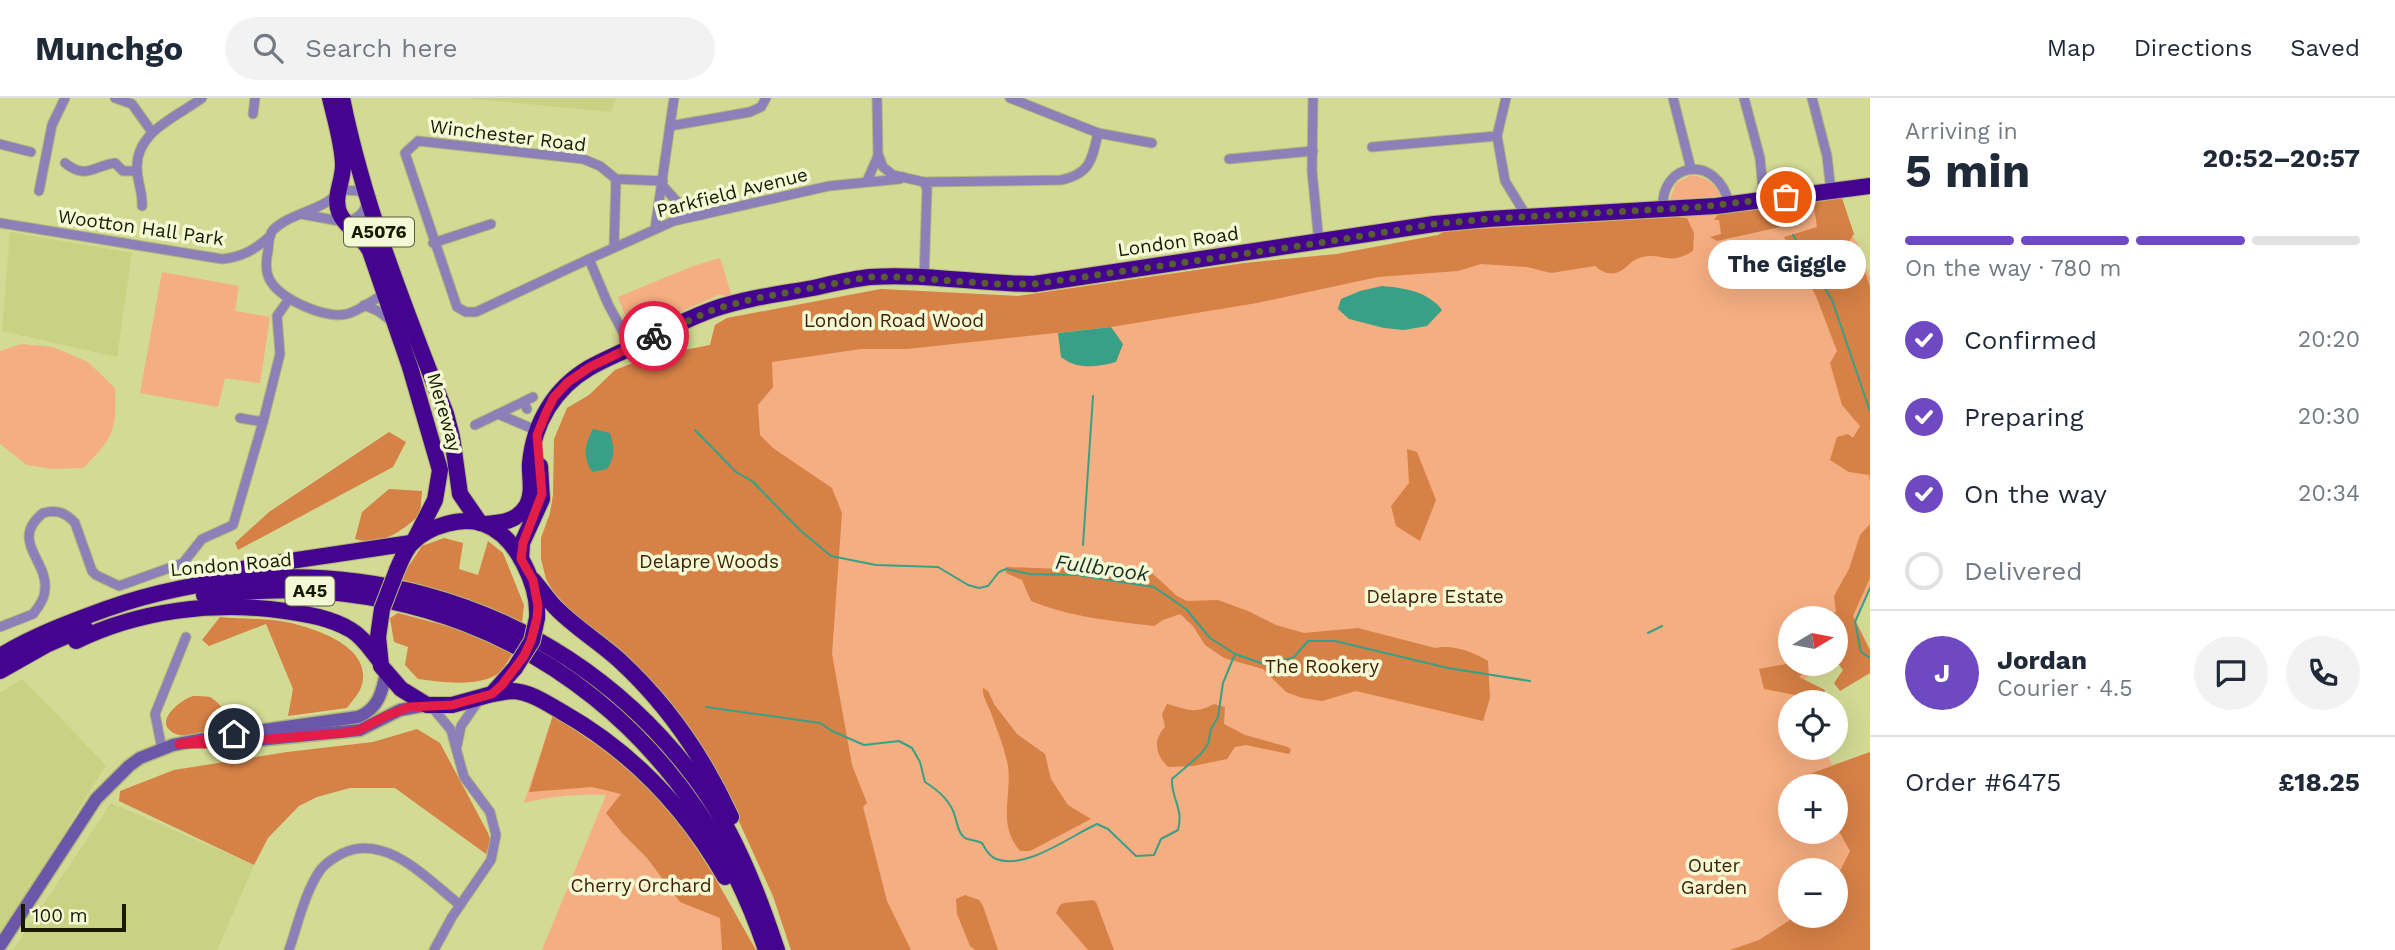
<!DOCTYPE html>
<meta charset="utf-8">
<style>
body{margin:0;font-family:"Work Sans",sans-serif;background:#f2f2f3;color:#1f2937;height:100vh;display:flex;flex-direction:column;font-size:26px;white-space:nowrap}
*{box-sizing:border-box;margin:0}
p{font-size:23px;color:#747a83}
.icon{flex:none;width:38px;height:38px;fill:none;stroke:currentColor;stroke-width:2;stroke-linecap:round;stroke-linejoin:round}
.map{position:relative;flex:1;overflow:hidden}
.drawer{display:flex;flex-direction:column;background:#fff;width:525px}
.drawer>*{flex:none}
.needle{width:46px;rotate:80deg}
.fabs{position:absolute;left:1778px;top:508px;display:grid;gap:14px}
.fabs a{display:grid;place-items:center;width:70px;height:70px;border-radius:50%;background:#fff;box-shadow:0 7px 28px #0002;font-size:35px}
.scale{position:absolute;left:21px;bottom:18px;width:105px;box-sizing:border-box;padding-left:7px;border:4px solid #181a00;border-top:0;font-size:19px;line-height:24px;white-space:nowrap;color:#181a00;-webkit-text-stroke:5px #f3f8d5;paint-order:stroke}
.pin{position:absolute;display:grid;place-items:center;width:60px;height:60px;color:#fff;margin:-30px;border:4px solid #fff;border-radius:50%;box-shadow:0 2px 7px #0007}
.courier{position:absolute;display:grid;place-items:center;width:70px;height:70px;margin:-35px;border:5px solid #e11d48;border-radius:50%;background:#fff;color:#222;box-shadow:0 2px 9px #0007}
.bubble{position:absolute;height:49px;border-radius:24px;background:#fff;box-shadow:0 7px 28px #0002;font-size:23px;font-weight:700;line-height:49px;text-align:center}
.summary em{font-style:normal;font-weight:700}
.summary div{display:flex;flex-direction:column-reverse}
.summary{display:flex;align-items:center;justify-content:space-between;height:119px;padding:0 35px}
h1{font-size:46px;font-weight:700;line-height:52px}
.bar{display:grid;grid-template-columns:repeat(4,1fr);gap:10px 7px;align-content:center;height:84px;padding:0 35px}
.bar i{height:9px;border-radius:5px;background:#e0e1e3}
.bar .current{background:#6e49c2}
.bar p{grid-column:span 4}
.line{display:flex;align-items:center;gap:18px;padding:0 35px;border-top:2px solid #e0e1e3}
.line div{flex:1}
.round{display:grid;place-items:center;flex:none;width:74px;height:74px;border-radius:37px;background:#f2f2f3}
ol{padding:0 35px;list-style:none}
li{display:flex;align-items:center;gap:21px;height:77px}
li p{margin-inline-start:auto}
li .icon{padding:7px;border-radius:50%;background:#6e49c2;color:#fff;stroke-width:4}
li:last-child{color:#747a83}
li i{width:38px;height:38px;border:4px solid #e0e1e3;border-radius:50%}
header{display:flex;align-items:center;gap:42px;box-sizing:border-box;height:98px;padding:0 35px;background:#fff;border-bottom:2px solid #e0e1e3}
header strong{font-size:33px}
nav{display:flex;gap:38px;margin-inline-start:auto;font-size:24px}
.search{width:490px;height:63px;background:#f2f2f3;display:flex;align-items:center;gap:18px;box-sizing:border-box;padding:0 24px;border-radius:38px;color:#747a83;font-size:26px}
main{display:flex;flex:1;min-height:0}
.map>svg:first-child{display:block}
.built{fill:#c9d182}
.green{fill:#f5ae81;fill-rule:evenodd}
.forest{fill:#d68146}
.water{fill:#37a086}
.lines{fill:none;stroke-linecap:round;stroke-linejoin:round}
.stream{stroke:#37a086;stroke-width:2}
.street-casing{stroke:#b1b779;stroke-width:11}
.secondary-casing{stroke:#b1b779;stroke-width:15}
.highway-casing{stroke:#b1b779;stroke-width:18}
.street{stroke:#8c80b9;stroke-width:9}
.secondary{stroke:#6b56a9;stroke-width:12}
.highway{stroke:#440490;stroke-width:16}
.highway-bridge-casing{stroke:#b1b779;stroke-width:18;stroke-linecap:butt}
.highway-bridge{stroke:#440490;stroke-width:16}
.done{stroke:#595d34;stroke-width:7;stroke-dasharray:0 12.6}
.route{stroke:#e11d48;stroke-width:9}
.labels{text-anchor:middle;stroke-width:7;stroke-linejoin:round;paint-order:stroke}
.shield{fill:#f3f8d5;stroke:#5a5d40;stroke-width:2}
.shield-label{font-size:18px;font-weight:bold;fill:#181a00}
.street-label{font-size:19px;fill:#181a00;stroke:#f3f8d5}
.park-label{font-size:19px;fill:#422007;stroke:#f3f8d5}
.water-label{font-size:21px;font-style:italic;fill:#193029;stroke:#f3f8d5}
</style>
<header>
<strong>Munchgo</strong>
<div class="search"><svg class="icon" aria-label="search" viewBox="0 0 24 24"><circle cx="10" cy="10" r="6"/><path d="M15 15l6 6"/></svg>Search here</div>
<nav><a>Map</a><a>Directions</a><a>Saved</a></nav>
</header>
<main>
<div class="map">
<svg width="1870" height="852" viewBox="0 0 1870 852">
<rect width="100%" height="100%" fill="#d2da94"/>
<g class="built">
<path d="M467,0H616L611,14Z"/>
<path d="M10,134L132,155L117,259L2,233Z"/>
<path d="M22,581L106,667L0,838V595Z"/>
<path d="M111,705L254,767L217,852H13Z"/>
</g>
<g class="green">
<path d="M1692,77C1706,80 1715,84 1721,98L1670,102L1676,85Z"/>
<path d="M1820,102L1857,144L1870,180V490L1855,524L1870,560V576L1856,580L1836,520H1790V565H1824L1799,586L1806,604H1790V649H1824L1832,667L1870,654V852H791L773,798L722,686L553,493L615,272L649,259L710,247L715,227L727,220L881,191L1018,198L1245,165L1337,156L1438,137L1445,133L1702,117ZM1790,688H1836V733H1790ZM1790,772H1836V817H1790Z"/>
<path d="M720,160L732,198L719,197L632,235L618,199L693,168Z"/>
<path d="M162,174L239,188L235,213L270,219L260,285L225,280L218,309L140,295Z"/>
<path d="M21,246L53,249L88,264L115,290C117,333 113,340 83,370L53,371L27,367L0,346V253Z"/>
<path d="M553,617L613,659L706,764L756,852H542L606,697C579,696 550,698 524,705Z"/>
</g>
<g class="forest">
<path d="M1842,100L1854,136L1843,152L1848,174H1865L1870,189V383L1869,377L1849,374L1830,362L1837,339L1848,336L1853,340L1860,328L1842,307L1830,265L1837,253L1816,198L1784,139L1817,129L1813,102Z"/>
<path d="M1787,106L1784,114L1785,128L1717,143L1710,139L1721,136L1719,122H1714L1719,115Z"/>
<path d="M1676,119L1687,120L1694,135L1693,153C1667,169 1662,153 1639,160C1630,163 1625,173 1615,175C1608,177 1601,173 1595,168L1551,175L1527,169L1481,166L1458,173L1378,179L1257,205L1111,229L907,251H861L772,264L773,289L758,307L760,337L773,350L832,390L842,415L832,556L852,667L867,705L863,709L887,803L911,852H791L773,798L722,686L553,493L546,481L541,461V440L550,415L553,397L554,341L567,310L589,297L615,272L649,259L710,247L715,227L727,220L881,191L1018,198L1245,165L1337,156L1438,137L1445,133Z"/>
<path d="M389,334L406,344L393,369L238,452L235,445L269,414Z"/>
<path d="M1407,351L1417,354L1436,402L1420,443L1396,428L1391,408L1409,385Z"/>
<path d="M389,391L422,393L420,417C400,434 381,449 355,441L362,414Z"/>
<path d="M1870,426V480L1853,518L1870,552V575L1840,593L1834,585L1843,572L1836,563V520H1829V515L1836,514L1834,498L1849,471L1860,437Z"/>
<path d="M444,440L463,445L459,471L478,477L488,443L503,455L524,507L522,525L463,500L400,481L422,448Z"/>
<path d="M1076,463H1095L1107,475H1152L1177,498L1187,503L1218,502L1248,513L1276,527L1304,535L1358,530L1435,550C1453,546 1473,554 1488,563L1490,600L1483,623L1356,593L1322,603L1302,600L1286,594L1263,571L1224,560L1205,547L1193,528L1180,516L1163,522L1154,528C1112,523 1070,519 1031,503L1022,482L1006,475V469L1061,471Z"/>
<path d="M398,515L466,533L513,555C508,562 503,573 496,577C475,589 441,584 418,581L405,567L408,549L394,544L390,520Z"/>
<path d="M220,519C241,521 265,520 286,524C315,530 378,550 360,592C357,598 351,604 347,610L288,618L293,591L266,526L209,548L202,542Z"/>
<path d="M1791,565H1814L1799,579L1825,592L1821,602L1764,591L1759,571Z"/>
<path d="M983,590L988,593L994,606L1017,636L1045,656L1051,681L1068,707L1091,721L1030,753H1020C997,726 1012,700 1008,668C1005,651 997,632 991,615C988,606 982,599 983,590Z"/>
<path d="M193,598C198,598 205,598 210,599C220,604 238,627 220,632C210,635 186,640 176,636C151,625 180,602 193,598Z"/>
<path d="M1167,606C1188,611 1193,617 1214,606L1225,609L1224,626L1245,637L1288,649L1291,652L1289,656L1246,647L1235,649L1227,661L1193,668L1168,669C1156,657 1152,643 1165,629L1162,616Z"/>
<path d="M553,617C589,642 628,666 658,700C698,744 726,800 756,852H722L720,820L680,804L647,760L622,735L606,715L621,696L592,689L529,694Z"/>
<path d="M417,631L440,645L488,735L491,743L486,756L395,690H350L317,699L299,708L268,740L254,767L119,703L120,693L174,672L287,654L373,644Z"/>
<path d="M1870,654V852H1730L1759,842L1798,817H1836V781L1850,753L1836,728V688H1813L1807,677Z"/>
<path d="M965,797L979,802L983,808L998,852H975L970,848L957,816L956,801Z"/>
<path d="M1093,802L1096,804L1114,852H1088L1056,815L1060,807L1064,805Z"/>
</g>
<g class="water">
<path d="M1382,188C1405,190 1427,193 1442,212L1427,228L1404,232L1384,230L1349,221L1338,211L1341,201L1360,193Z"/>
<path d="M1111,229L1123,246L1116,264C1097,269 1077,272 1061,259L1058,235Z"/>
<path d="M593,331L610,335C614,349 616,358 607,371L592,374C582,358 585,346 593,331Z"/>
</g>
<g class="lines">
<g class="stream">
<path d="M1793,137L1832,202L1870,313"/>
<path d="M695,332L736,374L752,383L801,433L831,458L876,467L938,469L968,487L979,490L988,488L999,474L1006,471L1029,476L1077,477L1154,489L1186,511L1210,540L1235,556L1267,567L1294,559L1308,543H1335L1448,570L1530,583"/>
<path d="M1083,447L1093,298"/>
<path d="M1870,490L1855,524L1861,554L1870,560"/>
<path d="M1648,535L1662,528"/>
<path d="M706,609L820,625L832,633L864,647L899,643L912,650L920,664L925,684C936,691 948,700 953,713C957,721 957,735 965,740C969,742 976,742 982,745C985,751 989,758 996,761C1027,772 1070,738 1097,726L1108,731L1136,758L1154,757L1161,741L1178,732C1184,710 1171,701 1172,681L1201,656L1208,646L1211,631L1218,619L1223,585L1235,556"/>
</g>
<defs>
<g id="street">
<path d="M115,0L132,6L152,34"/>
<path d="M877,0L878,56L883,69L893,77L924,84L1061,82C1090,76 1092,62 1098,35"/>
<path d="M1010,0L1098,35L1152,45"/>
<path d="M1313,0L1312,73L1319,145"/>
<path d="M1506,0L1497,38L1505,83L1527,119"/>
<path d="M1673,0L1691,71"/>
<path d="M1744,0L1760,60L1764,102"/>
<path d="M1812,0L1827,58L1831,93"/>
<path d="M253,16L255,0"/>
<path d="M670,28L750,14L761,9L766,0"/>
<path d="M0,46L31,54"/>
<path d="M1372,49L1497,38"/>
<path d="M1229,61L1313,53"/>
<path d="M65,65C86,82 93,68 115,65L123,73H137"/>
<path d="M867,83L878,58"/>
<path d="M924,84L927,91L924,181"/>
<path d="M662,87L679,106L701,117"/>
<path d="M39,93L52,27L65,0"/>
<path d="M142,108C143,94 137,84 137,70C136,33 177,19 202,0"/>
<path d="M1663,112C1659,63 1718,55 1729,106"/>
<path d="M301,116L345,124C358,121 366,115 367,100L359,93L342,92C336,96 331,102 325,105C308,115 287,118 273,132C268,138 269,146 268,153C266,162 265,175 271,184C283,202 325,221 347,216C359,213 373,202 384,196L387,197"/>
<path d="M0,125L222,161C242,159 255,152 270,138"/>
<path d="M655,131L674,0"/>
<path d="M433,145L491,126"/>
<path d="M614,149L616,81"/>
<path d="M589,161L476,214H466L457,209L405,55L418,43L583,61L600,68L616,81L663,83"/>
<path d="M364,207L378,213L390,222"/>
<path d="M631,249L608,206L589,161L674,123L829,88L900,81L903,79"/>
<path d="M527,311L523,304L533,299"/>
<path d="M498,316L538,333"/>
<path d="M240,320L263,324"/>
<path d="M475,327L523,304"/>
<path d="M0,529L33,516C38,510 45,500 45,491C48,462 9,443 43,415C57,411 66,415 75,425L92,473L96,477L119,488L183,465L202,441L233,427L263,324L280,256L277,218L289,201"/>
<path d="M431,608L451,632L464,679L490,714L496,737L491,762L452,819L434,852"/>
<path d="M457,648L461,628L479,602"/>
<path d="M162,651L155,616L186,539"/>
<path d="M289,852C298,826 305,793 321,771C327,764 335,759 343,755C387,735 428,782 460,807"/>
</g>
<g id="secondary">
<path d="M227,645L360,632L400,612L427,607"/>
<path d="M0,848L96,701L129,668L140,660L173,647L219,638L358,619C378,611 382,595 386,575"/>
</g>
<g id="highway">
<path d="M330,0C335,21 342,44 343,65C344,82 333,98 339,114C344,128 362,137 370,153L410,269L440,372L435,402L414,443"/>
<path d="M342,0C364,109 406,213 446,316L452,339L460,396L480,425"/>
<path d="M486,426C502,425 518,423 527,407C534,393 529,379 530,365C534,324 555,290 589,270C603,262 618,256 632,249C659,235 686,221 714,211C746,200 780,196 813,190C831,186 851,181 870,179C924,175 980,186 1034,186L1434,126L1488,121L1716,108L1870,88"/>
<path d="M521,461L522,445L542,401L540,368"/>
<path d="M397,472C401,463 405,451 413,444C429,428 462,418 484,426C517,438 539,488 537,520"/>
<path d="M228,475L250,469L411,445"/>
<path d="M533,482C541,491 548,502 557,511C576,530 599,544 619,562C667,606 704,660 731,719"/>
<path d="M204,497C240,494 275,491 311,493C529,504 698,648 766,852"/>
<path d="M382,511L378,539L381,568L401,591L427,607H452L492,596L515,570"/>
<path d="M76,543C140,512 214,503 285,513C307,516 331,520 351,532C363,539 371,552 380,563"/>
<path d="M0,558C33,538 70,524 106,511C318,437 549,493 689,672C731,725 756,789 777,852"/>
<path d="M0,573L46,547L85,530"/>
<path d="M492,596C499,595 507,593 513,593C531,594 548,606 562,614C631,653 686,711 725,779"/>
</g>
</defs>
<use href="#street" class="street-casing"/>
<use href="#secondary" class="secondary-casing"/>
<use href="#highway" class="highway-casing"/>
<use href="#street" class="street"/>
<use href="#secondary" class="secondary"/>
<use href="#highway" class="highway"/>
<defs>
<g id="highway-bridge">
<path d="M382,511L397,472"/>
<path d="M515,570L532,543L537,520"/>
</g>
</defs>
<use href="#highway-bridge" class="highway-bridge-casing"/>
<use href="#highway-bridge" class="highway-bridge"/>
</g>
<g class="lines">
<path class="done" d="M654,238L715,211L753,201L869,179H898L996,186H1034L1319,145L1434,126L1488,121L1700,109L1786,99"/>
<path class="route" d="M234,636L179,646H207L343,635L359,632L386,618L409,609L452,607L492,596L502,587L524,558L531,543L537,520L538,508L533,482L521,461L523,445L542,396L537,337L546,315L554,299L568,284L590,269L654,238"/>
</g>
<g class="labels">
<g class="shield">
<rect x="344" y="119.5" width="70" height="29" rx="5"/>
<rect x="285.5" y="478.5" width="49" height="29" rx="5"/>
</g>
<g class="shield-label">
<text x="379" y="140">A5076</text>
<text x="310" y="499">A45</text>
</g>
<g class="street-label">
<text transform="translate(508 37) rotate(7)" y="7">Winchester Road</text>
<text transform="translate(732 94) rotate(-14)" y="7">Parkfield Avenue</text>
<text transform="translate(141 129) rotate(8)" y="7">Wootton Hall Park</text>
<text transform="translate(1178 143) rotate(-8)" y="7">London Road</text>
<text transform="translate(445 314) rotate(74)" y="7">Mereway</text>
<text transform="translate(231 466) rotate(-5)" y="7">London Road</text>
</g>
<g class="park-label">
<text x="894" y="229">London Road Wood</text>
<text x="709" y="470">Delapre Woods</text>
<text x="1435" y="505">Delapre Estate</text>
<text x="1322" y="575">The Rookery</text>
<text x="1714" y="774">Outer<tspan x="1714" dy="22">Garden</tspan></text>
<text x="641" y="794">Cherry Orchard</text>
</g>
<g class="water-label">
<text transform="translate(1102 470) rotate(8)" y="7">Fullbrook</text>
</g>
</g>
</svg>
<div class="fabs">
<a><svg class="needle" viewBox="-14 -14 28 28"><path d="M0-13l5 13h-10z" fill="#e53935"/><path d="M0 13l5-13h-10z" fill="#747a83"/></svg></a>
<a><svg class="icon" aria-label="locate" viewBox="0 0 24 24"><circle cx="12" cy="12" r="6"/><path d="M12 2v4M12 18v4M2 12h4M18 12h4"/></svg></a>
<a>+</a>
<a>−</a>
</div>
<div class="scale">100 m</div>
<div class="pin" style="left:1786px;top:99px;background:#ea580c"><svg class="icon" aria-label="bag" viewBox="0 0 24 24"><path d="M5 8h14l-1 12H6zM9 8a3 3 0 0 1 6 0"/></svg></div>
<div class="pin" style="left:234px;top:636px;background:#1f2937"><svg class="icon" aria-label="home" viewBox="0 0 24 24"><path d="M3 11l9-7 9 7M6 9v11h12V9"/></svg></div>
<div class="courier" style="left:654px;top:238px"><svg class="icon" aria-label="bike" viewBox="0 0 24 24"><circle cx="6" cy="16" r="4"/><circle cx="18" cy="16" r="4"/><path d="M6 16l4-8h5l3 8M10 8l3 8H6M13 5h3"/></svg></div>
<div class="bubble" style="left:1708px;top:142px;width:158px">The Giggle</div>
</div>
<section class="drawer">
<div class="summary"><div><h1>5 min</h1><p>Arriving in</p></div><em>20:52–20:57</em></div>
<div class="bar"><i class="current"></i><i class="current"></i><i class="current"></i><i></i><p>On the way · 780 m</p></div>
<ol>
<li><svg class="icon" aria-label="check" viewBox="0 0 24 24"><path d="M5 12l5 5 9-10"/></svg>Confirmed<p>20:20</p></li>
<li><svg class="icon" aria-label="check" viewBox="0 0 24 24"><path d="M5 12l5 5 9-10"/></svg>Preparing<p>20:30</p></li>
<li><svg class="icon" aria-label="check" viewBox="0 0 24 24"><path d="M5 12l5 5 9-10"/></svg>On the way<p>20:34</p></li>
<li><i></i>Delivered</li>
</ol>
<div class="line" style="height:126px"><b class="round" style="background:#6e49c2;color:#fff">J</b><div><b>Jordan</b><p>Courier · 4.5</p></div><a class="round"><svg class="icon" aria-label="chat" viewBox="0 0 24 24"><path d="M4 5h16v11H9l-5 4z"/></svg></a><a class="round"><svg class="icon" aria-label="phone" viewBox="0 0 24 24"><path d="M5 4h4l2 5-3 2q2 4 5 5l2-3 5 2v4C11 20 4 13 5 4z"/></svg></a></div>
<div class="line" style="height:91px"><div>Order #6475</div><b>£18.25</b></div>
</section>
</main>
